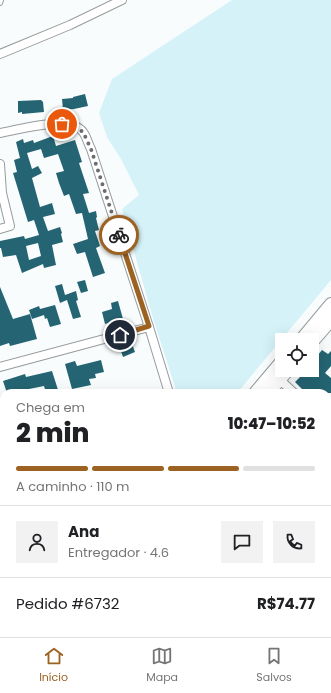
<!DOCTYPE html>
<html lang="pt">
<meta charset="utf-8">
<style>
body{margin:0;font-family:Poppins,sans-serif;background:#f2f2f2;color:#202124;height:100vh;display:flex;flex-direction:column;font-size:15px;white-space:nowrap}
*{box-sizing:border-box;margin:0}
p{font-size:13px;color:#757577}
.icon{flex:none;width:22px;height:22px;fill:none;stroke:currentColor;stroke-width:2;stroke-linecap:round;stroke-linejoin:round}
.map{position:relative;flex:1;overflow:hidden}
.panel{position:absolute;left:0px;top:389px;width:331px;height:248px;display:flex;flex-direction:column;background:#fff;border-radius:12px 12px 0 0;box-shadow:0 4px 16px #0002}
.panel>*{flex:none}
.tools{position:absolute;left:275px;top:333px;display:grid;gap:8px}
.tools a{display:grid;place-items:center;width:44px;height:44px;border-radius:0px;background:#fff;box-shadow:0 4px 16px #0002;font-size:20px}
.pin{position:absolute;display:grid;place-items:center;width:34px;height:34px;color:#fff;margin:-17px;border:2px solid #fff;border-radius:50%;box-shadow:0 1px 4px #0007}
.courier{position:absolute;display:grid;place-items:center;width:40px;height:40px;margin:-20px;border:3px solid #9c6221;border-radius:50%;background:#fff;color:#222;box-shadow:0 1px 5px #0007}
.head em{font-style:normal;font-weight:800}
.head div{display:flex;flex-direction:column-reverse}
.head{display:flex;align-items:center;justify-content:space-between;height:68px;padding:0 16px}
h1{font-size:26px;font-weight:800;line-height:30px}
.bar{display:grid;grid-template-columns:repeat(4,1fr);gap:6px 4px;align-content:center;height:48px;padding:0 16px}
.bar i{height:5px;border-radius:3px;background:#e0e0e0}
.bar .on{background:#9c6221}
.bar p{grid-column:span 4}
.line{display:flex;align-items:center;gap:10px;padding:0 16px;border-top:1px solid #e0e0e0}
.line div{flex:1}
.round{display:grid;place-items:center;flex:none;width:42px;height:42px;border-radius:0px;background:#f2f2f2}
.dock{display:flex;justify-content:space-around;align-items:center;height:56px;border-top:1px solid #e0e0e0;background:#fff;font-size:11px;color:#757577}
.dock a{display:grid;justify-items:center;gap:2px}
.dock .on{color:#9c6221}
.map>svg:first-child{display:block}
.green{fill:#d5f2f9}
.building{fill:#256573;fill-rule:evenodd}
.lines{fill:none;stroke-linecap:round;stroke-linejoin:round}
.lane-casing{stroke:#979b9c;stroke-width:6}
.street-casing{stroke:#979b9c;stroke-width:10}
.secondary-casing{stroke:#979b9c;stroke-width:14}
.lane{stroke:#fff;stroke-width:4}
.street{stroke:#fff;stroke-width:8}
.secondary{stroke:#fff;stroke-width:12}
.done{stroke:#6c6e6e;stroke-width:4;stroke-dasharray:0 7.2}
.route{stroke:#9c6221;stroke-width:5}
</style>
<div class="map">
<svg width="331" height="637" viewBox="0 0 331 637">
<rect width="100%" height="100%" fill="#f8fcfd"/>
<path class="green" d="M232,0H331V280L237,393H177L152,315L122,209L139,195L121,159L107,137L99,113L112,79Z"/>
<g class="building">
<path d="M85,94L88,106L74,109L63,110L62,99L73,98V97Z"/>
<path d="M41,100L43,102L44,112L22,114V112L18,113V101Z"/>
<path d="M53,136L56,146L75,140L82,162L79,163L89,193L83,194L89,213L96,211L97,217L96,218L99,230L95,231L100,246L96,248L105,273L93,277L85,252L77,254L73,244L88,239L82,213L76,214L69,194L64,196L59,183L56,173L64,171L58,154L44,158L41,149L27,153L32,169L38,166L42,173L32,178L40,207L52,203L55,214L43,217L48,231L60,227L62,233L61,234L63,242L52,245L56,265L44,268L43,264L22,273L16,255L3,257L1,248H0V241L24,236L25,239L39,235L34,220L28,222L13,173L17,172L14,160L20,158L16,142L23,139L24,143L33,140L34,143ZM38,243L41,256L29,260L26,246Z"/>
<path d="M85,280L88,291L81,293L77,282Z"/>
<path d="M62,284L65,295L76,291L78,300L76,301L81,317L73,319L67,300L60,303L55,286Z"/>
<path d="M0,287L13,319L30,314L37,339L10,346L9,343L0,346Z"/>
<path d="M118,301L123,319L105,324L102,312L112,309L111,303Z"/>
<path d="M55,305L61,324L50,327L47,318L45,319L44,315L32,319L29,310L39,306L40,309Z"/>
<path d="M132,344L135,352L123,357L120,348Z"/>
<path d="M322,350L328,354L331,351V366L325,373L331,378V393H306L295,382L307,370H312V362Z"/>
<path d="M101,360L104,372L95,374L96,378L89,379L91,385L72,389L65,364L75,361L77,366Z"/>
<path d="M52,371L59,393H46L44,386L19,391V393H7L3,381L25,374L26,377Z"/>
</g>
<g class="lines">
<defs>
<path id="lane" d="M0,3L1,0"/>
<g id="street">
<path d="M0,54L70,25L122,0"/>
<path d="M0,133C19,130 70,114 83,132C87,137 88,144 91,149L149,327L169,393"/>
<path d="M0,164L2,193L10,226L0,229"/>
<path d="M0,367L149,327"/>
<path d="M277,377L294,393"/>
<path d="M327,424L331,427"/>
<path d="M0,433L4,437"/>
<path d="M137,633L138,637"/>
</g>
<g id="secondary">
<path d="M301,340L331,304"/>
<path d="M312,342L331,320"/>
<path d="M255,393L282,361"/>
<path d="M268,393L288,370"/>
<path d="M327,562L331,557"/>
<path d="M0,582L4,581"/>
<path d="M270,637L273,633"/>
</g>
</defs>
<use href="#lane" class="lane-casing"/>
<use href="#street" class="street-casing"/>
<use href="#secondary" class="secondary-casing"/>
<use href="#lane" class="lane"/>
<use href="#street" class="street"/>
<use href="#secondary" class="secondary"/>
</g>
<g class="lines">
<path class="done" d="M62,124H71L83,132L91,149L119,235"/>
<path class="route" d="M119,235L149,326L120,335"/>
</g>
</svg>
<div class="tools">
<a><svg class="icon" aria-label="locate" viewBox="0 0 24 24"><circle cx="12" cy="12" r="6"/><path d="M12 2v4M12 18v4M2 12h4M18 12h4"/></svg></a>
</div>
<div class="pin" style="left:62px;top:124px;background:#ea580c"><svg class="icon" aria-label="bag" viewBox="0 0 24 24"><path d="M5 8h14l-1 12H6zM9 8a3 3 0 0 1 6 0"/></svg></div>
<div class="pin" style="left:120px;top:335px;background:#1f2937"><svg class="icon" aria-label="home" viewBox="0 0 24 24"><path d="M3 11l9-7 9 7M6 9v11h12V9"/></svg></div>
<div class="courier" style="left:119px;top:235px"><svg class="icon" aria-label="bike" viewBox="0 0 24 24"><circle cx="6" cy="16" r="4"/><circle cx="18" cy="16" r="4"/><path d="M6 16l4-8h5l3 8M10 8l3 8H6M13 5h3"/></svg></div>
<section class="panel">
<div class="head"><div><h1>2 min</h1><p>Chega em</p></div><em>10:47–10:52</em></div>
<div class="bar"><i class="on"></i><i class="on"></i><i class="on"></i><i></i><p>A caminho · 110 m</p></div>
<div class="line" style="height:72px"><a class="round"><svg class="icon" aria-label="person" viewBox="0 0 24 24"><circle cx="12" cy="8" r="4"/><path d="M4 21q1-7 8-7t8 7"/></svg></a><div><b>Ana</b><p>Entregador · 4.6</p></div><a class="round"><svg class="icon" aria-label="chat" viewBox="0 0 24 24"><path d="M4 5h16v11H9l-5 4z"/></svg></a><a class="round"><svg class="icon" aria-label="phone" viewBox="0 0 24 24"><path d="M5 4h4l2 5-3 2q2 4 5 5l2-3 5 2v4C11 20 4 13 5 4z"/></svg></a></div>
<div class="line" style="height:52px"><div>Pedido #6732</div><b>R$74.77</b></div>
</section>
</div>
<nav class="dock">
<a class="on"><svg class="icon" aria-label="home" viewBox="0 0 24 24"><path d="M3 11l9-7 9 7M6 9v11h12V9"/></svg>Início</a>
<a><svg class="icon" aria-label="map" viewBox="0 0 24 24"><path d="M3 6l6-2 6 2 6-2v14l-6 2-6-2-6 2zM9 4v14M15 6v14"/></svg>Mapa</a>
<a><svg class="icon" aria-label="saved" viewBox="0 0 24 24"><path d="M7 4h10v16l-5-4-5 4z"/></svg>Salvos</a>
</nav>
